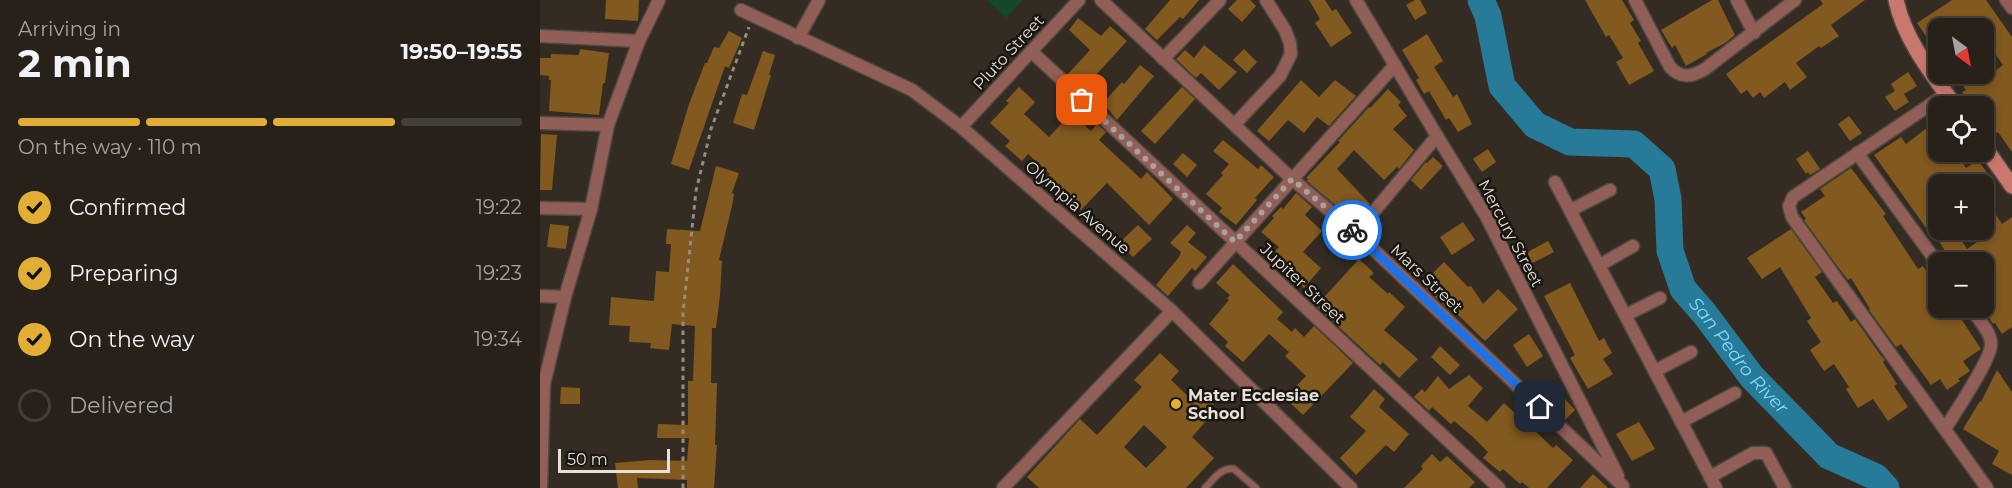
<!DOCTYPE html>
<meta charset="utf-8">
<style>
body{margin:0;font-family:Montserrat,sans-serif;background:#2f2923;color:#f1f3f6;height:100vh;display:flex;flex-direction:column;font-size:22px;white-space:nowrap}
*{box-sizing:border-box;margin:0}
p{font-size:20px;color:#a4a3a2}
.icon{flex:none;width:33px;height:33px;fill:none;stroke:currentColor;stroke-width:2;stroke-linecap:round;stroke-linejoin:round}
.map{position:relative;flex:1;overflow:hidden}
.panel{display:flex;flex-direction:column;background:#27211a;width:540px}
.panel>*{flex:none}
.needle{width:39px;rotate:148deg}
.buttons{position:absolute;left:1388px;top:18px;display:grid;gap:12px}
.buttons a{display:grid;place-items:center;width:66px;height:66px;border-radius:12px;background:#27211a;box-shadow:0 3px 9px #0003,0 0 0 2px #433e39;font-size:30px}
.scale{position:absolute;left:18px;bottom:15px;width:112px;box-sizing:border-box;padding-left:6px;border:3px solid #e6e1db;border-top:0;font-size:16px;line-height:21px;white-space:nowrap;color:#e6e1db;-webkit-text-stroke:4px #191511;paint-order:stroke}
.pin{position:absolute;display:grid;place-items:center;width:51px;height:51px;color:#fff;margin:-26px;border-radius:12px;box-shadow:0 3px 9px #0006}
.courier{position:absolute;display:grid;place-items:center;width:60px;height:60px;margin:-30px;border:4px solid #1a73e8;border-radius:50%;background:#fff;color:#222;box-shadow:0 2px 8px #0007}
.overview em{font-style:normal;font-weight:700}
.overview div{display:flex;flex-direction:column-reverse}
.overview{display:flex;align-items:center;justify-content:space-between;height:102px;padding:0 18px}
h1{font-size:39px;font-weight:700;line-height:45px}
.bar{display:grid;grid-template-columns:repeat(4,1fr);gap:9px 6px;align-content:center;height:72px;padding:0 18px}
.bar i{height:8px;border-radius:4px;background:#433e39}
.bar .current{background:#e3ae35}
.bar p{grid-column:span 4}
ol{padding:0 18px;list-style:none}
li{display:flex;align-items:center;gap:18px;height:66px}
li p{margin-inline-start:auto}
li .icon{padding:6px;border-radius:50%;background:#e3ae35;color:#111;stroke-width:4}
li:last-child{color:#a4a3a2}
li i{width:33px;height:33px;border:3px solid #433e39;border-radius:50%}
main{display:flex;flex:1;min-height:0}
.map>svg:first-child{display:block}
.green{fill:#13482b}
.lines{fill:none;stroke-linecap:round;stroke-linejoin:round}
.river{stroke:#277a98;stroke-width:27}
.building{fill:#82591f;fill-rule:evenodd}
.service-casing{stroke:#504940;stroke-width:9}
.minor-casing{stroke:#504940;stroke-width:15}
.secondary-casing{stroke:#504940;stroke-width:18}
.path{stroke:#948d85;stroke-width:3;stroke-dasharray:4.5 4.5;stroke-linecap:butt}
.service{stroke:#915e58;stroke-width:6}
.minor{stroke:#915e58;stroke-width:12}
.secondary{stroke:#c8786f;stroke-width:15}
.done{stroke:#a8a29a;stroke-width:6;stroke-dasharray:0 10.8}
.route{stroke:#1a73e8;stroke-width:8}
.poi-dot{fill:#e3ae35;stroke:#191511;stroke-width:2}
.labels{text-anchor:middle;stroke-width:5;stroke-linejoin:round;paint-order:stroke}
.street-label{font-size:16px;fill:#e6e1db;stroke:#191511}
.poi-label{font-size:16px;font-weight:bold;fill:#e6e1db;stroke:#191511;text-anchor:start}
.water-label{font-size:18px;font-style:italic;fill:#84d9fd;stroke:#191511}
</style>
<main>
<section class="panel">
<div class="overview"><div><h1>2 min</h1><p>Arriving in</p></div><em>19:50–19:55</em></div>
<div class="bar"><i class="current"></i><i class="current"></i><i class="current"></i><i></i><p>On the way · 110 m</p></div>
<ol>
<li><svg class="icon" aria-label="check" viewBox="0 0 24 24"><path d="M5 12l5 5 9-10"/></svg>Confirmed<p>19:22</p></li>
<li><svg class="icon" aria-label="check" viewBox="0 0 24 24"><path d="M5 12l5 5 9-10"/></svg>Preparing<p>19:23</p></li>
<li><svg class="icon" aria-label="check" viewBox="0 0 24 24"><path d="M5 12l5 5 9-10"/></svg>On the way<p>19:34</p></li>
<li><i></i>Delivered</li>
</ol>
</section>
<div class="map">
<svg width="1472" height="488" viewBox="0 0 1472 488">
<rect width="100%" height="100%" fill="#342c22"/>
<path class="green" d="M447,0H483L466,18Z"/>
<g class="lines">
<path class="river" id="s1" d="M941,0L948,16L962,86L995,125L1030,142L1094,144L1122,169L1128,199L1130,251L1143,289L1164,313L1212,377L1289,456L1336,477L1346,488"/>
</g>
<g class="building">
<path d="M66,0H99L98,21L65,19Z"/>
<path d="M630,0H659L643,19L640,17L617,40L605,29Z"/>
<path d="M697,0H710L716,6L702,22L688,9Z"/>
<path d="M769,0H785L792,11L796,9L812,33L791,47L775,23L780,19Z"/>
<path d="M875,0H880L887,13L875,20L866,5Z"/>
<path d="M1045,0H1082L1094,20L1090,23L1101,41L1098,43L1114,71L1089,85L1076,62L1083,58L1069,35L1066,37Z"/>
<path d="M1172,0H1178L1195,35L1185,43L1166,53L1167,54L1146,66L1135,45L1132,48L1121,30Z"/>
<path d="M1280,0H1325L1291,25L1299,36L1281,48L1279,46L1256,63L1267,77L1250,90L1245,82L1224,98L1220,92L1213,98L1207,90L1201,94L1186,74L1283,4Z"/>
<path d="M1412,0H1446L1472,37V152L1458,132L1452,136L1443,123V106H1431L1422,92L1426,90L1415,74H1451L1463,65L1443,36V28H1437L1431,19L1417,28H1398V54L1377,23Z"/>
<path d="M538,18L561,36L570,26L587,41L544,88L528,74L550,50L529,30Z"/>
<path d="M189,31L202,38L189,68L185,66L149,170L131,164L149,104L165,63H167L174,47L179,48Z"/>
<path d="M887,34L903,61L894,67L913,97L917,94L932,124L918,132L909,118L906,120L889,91L884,94L876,80L879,78L862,50Z"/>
<path d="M664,45L697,72L679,90L661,73L656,78L636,59L645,50L654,58Z"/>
<path d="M40,49L69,53L65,83H63L59,115L9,111L11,80H9V76L0,75V58H11V54L39,55Z"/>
<path d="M704,49L717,62L707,73L693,60Z"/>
<path d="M223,51L235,55L229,75H231L214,130L193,123L202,94L207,95Z"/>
<path d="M600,65L614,76L577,120L563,103L582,82L584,84Z"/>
<path d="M1368,72L1377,86L1364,94L1369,102L1355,111L1345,97L1355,91L1351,84Z"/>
<path d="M761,80L779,97L795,80L816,96L789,126L777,117L764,133L748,120L729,141L717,131Z"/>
<path d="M479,87L495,102L484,114L509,137L531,113L551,131L557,124L566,132L559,140L601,179L607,172L633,199L609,225L567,183L541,210L507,177L510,174L488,154L482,161L465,146L470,141L450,123L469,103L466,101Z"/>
<path d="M642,87L655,99L615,144L601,131Z"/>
<path d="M848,89L861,102L858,105L867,116L853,129L874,150L859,169L857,167L844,180L814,150L797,169L830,204L814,221L767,181L768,179L766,178L800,142L798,141L829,107L830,108Z"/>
<path d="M1309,116L1322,133L1310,141L1298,124Z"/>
<path d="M1392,124L1398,132V152H1415L1426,168L1438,160L1455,184H1398V226L1393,230H1415L1427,249L1443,238V195L1462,224L1472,217V327L1462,334L1455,323L1453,324L1443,308V264L1445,262H1412L1392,230L1389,232L1334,155L1361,137L1366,144Z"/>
<path d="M1,134L17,135L12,190H0Z"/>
<path d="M683,140L718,169L721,165L734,177L715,198L717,200L696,225L679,212L682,208L666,194L683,175L681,173L689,164L673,151Z"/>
<path d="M948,149L956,162L942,172L933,159Z"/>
<path d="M1268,151L1280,169L1270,175L1268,172L1266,174L1256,159Z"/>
<path d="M643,153L657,165L647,177L633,164Z"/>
<path d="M893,157L903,166L881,190L871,180L886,162L887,163Z"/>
<path d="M176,166L199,173L192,193L194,194L192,206L179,260L182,261L180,295L176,328H172L171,383H177L175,445H177L174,488H147V480L97,478L98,488H78L75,463L110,460L147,461L149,438H117L118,424L148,425V381H153L155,326L132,324L129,350L110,348L111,343L89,342L90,326L69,325L71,297L114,301L116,271L129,272L131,244H126L127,229L160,231Z"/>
<path d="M1311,168L1346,214L1343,216L1378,269L1383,266L1398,289V308H1414L1441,349L1423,361L1430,371L1418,379L1420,381L1407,390L1400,379L1391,385L1361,344L1356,347L1329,310L1330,309L1311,278L1308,280L1295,263L1264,220L1266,219L1261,212L1285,196L1280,189Z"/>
<path d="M756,193L772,207L765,215L782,231L763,252L781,268L764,288L747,273L752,267L735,251L739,247L721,232L734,218L732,216L741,207L743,209Z"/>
<path d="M923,222L935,240L912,255L900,237Z"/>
<path d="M10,224L29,226L26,249L7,247Z"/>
<path d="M598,225L612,239L593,257L579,243Z"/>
<path d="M647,225L656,233L648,242L667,257L655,271L652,268L628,296L616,285L639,257L641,252L630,243Z"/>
<path d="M1251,229L1282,272L1275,277L1293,303L1297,301L1311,322L1315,319L1342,357L1345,360L1343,362L1357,384L1354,386L1368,407L1348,421L1333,399L1318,408L1306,389L1309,387L1294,364L1284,371L1270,350L1281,342L1267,321L1271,318L1240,267L1222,279L1207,258Z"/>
<path d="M1008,241L1014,252L987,266L982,255Z"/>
<path d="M819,259L834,273L829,277L848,294L849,292L865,307L844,330L878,359L859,378L843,362L840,365L776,306Z"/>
<path d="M904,262L928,287L931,286L943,304L958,289L978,309L945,341L911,308L909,310L882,284Z"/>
<path d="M693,264L743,312L737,319L752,332L755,328L764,337L774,326L813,363L763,415L745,398L766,376L745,356L749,352L729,334L703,362L685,346L688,342L669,324L689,300L687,299L690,295L676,283Z"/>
<path d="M1030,283L1059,341L1064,338L1072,353L1063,359L1073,374L1048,389L1030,358L1035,355L1004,296Z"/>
<path d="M989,334L1003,356L987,367L973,345Z"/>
<path d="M900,346L920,365L910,375L891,357Z"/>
<path d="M620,353L639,371L631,380L650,398L659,389L674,404L663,416L667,420L652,437L674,458L646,488H499L487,477L540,419L557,435L602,387L594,380ZM604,425L627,447L606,468L584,447Z"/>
<path d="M1457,370L1472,392V475L1452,464L1459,451L1423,429L1440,401L1441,402Z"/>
<path d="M929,375L943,388L928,406L947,422L964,403L978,416L981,413L986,417L992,411L1003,422L995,431L1013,448L1016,445L1033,460L1007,488H989L982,482L980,484L963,469L960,472L943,458L948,452L933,437L914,421L911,424L892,407L889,411L874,397L882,389L885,392L898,376L909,389Z"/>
<path d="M21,387L40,388V404H20Z"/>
<path d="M1015,388L1035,410L1025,420L1004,399Z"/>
<path d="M834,389L845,399L839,407L869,434L854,452L846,445L816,475L800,458L826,431L810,417Z"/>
<path d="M1099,422L1115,449L1092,461L1076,434Z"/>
<path d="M892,454L900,462L907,456L935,482L929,488H864L883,469L881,466Z"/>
<path d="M1053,474L1068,488H1040Z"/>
</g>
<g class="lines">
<defs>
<path id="service" d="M665,488C673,480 681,467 694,469L716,488"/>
<g id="minor">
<path d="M561,0L752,179L816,233L1083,486"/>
<path d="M816,0L897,136L946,216L1078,476"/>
<path d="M1095,0L1130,67C1141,79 1152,77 1165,69L1255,0"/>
<path d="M1197,0L1214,33"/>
<path d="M1466,0L1472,8"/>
<path d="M201,10L372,90L421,127L632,311L811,488"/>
<path d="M0,36L99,41"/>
<path d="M258,38L279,0"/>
<path d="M492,52L959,488"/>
<path d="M623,59L680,0"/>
<path d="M1406,94L1253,197L1249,206L1252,217L1447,488"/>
<path d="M0,123L68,125"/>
<path d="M695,124L740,76L751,54L750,43L745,30L726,0"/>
<path d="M421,127L539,0"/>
<path d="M1317,153L1398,264"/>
<path d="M1015,182L1176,488"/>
<path d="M0,208L51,209"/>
<path d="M1031,210L1070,190"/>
<path d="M816,233L897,136"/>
<path d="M1060,265L1093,246"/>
<path d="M659,283L855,65"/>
<path d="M0,296L25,297"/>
<path d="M1086,315L1120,298"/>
<path d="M1115,371L1151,352"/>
<path d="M1141,422L1195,393"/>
<path d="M1405,429C1414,414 1453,357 1451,343C1450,330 1437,318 1430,308"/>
<path d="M1170,477L1213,453H1226L1245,488"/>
<path d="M1,488L4,384L25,297L51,209L68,125L99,41L119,0"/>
<path d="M463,488L632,311"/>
</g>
<g id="secondary">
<path d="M1356,0C1364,39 1392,74 1415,106"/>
<path d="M1443,145L1472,186"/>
</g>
</defs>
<use href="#service" class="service-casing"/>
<use href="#minor" class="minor-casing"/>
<use href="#secondary" class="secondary-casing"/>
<path class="path" d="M143,488V313L156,191L171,129L209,27"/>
<use href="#service" class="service"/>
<use href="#minor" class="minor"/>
<use href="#secondary" class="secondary"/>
</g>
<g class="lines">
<path class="done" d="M542,100L695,242L752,179L812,230"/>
<path class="route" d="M812,230L1000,407"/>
</g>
<circle class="poi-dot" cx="636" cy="404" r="6"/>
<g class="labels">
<g class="street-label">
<text transform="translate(468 52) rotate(-47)" y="6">Pluto Street</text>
<text transform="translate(538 207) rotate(41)" y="6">Olympia Avenue</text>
<text transform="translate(971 233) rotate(62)" y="6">Mercury Street</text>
<text transform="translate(887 278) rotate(43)" y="6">Mars Street</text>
<text transform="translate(763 283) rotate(43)" y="6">Jupiter Street</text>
</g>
<g class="poi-label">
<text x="648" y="401">Mater Ecclesiae<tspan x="648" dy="18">School</tspan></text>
</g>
<g class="water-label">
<text dy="6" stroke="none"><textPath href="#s1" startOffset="490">San Pedro River</textPath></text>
</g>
</g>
</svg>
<div class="buttons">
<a><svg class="needle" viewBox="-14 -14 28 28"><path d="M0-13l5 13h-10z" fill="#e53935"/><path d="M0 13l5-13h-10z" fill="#a4a3a2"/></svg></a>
<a><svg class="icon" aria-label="locate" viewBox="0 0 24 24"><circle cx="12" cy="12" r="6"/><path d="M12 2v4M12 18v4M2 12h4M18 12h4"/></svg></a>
<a>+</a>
<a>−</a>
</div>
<div class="scale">50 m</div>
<div class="pin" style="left:542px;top:100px;background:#ea580c"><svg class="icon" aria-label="bag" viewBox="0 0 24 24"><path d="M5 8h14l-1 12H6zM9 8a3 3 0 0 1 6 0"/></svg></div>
<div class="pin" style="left:1000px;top:407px;background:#1f2937"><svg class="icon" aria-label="home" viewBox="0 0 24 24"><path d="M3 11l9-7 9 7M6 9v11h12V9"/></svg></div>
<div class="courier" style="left:812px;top:230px"><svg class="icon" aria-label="bike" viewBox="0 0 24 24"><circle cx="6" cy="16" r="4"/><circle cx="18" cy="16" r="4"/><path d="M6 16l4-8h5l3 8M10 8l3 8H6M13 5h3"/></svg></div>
</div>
</main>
